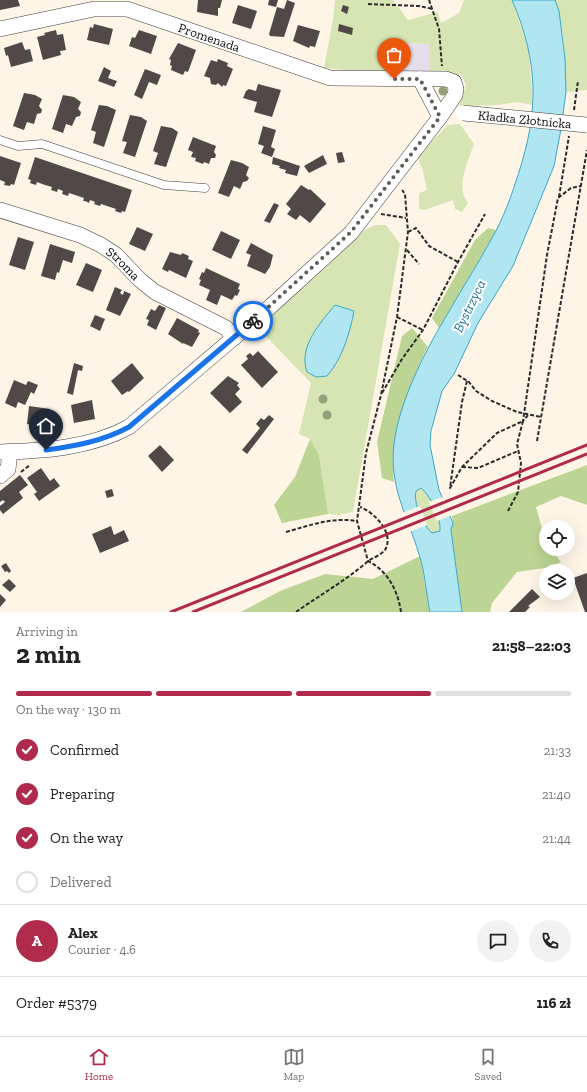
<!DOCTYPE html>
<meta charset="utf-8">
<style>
body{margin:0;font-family:"Zilla Slab",serif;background:#f2f2f2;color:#222;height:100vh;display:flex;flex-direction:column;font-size:15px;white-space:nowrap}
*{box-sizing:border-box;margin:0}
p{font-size:13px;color:#767676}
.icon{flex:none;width:22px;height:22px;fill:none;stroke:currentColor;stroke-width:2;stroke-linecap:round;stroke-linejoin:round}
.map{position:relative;height:612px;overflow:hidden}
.details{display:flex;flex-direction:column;background:#fff;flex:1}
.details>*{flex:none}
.tools{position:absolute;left:539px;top:520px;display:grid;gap:8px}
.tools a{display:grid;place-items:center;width:36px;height:36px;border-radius:50%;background:#fff;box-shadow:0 4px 16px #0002;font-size:20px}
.pin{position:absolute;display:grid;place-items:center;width:34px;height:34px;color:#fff;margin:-41px -17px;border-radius:50% 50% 50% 0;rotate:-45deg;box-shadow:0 0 4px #0007}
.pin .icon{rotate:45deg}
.courier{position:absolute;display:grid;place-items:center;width:40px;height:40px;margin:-20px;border:3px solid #1a73e8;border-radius:50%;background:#fff;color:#222;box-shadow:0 1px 5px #0007}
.head em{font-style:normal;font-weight:700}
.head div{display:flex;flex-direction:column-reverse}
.head{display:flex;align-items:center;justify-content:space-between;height:68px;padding:0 16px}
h1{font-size:26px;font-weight:700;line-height:30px}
.bar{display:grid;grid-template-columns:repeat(4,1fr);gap:6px 4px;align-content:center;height:48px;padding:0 16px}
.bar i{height:5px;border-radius:3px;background:#e0e0e0}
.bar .on{background:#b02b4b}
.bar p{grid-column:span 4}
.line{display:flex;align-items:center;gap:10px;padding:0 16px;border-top:1px solid #e0e0e0}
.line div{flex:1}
.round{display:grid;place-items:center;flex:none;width:42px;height:42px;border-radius:21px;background:#f2f2f2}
ol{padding:0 16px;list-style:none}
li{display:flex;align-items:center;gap:12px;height:44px}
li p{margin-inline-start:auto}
li .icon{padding:4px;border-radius:50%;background:#b02b4b;color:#fff;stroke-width:4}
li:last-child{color:#767676}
li i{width:22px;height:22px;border:2px solid #e0e0e0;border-radius:50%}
.menu{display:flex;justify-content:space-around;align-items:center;height:56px;border-top:1px solid #e0e0e0;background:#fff;font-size:11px;color:#767676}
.menu a{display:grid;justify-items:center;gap:2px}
.menu .on{color:#b02b4b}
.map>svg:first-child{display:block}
.industrial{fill:#e5dde9}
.green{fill:#d7e5b4}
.forest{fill:#bdd594}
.water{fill:#afe6f2;stroke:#3ba8c4;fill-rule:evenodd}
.pier{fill:#fef5e7}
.building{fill:#514947}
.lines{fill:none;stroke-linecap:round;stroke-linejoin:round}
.lane-casing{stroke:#3c3c3c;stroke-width:9}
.street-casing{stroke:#3c3c3c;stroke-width:16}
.path{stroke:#2b2b2b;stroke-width:2;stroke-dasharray:4 2;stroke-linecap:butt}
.lane{stroke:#fff;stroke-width:8}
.street{stroke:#fff;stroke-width:15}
.rail{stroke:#b02b4b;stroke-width:3}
.street-bridge-casing{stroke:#3c3c3c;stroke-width:16;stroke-linecap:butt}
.street-bridge{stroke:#fff;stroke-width:15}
.tree{fill:#91a179}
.done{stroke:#5f5c57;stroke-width:4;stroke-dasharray:0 7.2}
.route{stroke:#1a73e8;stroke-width:5}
.labels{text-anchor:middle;stroke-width:4;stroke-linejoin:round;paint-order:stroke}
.street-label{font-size:13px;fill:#090909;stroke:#fff}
.water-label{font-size:14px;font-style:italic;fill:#1c7592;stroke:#fff}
</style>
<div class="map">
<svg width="587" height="612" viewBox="0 0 587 612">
<rect width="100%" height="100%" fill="#fef5e7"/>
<path class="industrial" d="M402,43L430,44V71H402Z"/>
<g class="green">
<path d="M335,0H393L408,20L438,12L441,23L459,13L464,0H512L529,51L533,105L517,102L498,105L459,106L466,85L460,73L459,75L430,74V44L402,43V71L346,70L324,68L333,19Z"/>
<path d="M555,0H587V90L566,92C565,62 565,29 555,0Z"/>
<path d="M460,124L474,144C468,162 455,187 468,203L462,212L455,209L453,200L425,210L419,209V193L427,190L423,171L418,158L423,150L448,125Z"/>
<path d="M375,225H386L400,244L353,512L338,515L328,514L319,455L310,439L299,434L311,383L258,328L326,267L363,231Z"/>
<path d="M421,488C431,496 441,518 440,531L432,533C423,525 413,503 416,491Z"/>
</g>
<g class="forest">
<path d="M488,228L496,230L493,237L439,328L432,318L475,240Z"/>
<path d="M412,328L428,347C421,359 417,371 412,384C400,416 390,448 394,482L382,478L377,442L402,336Z"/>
<path d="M310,439L319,455L328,514L282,523L274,505L295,477Z"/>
<path d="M587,465V505L561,496L536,507C539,519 546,538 546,549H551L561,562L551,567L517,572L492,603L490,612H462L451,530L453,523L452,516Z"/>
<path d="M420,556L430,612H241L280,591L325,574L373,579Z"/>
</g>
<g class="water">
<path d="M512,0H555L559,11L565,59L566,92L561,129L554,166L513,266L478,323L454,374L442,391L431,431L430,445L439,490L453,523L451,530L462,612H430C426,593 425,572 419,554C407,515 389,487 394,444C399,403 423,355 444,320C459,293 477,266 492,238C503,219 511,197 518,175C539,111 539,63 512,0ZM421,488C431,496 441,518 440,531L432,533C423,525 413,503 416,491Z"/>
<path d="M335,305L354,311C350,333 342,359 327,376L316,377L307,372C298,347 320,323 335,305Z"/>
</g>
<g class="pier">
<path d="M443,497L452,515L437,521L429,502Z"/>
<path d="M420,506L427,525L409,532L402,513Z"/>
</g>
<g class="building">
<path d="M0,0H18L20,6L0,10Z"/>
<path d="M198,0H222L220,8H218V16L197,12Z"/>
<path d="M269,0H278L276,7L268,5Z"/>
<path d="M287,0L295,3L284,37L270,36L269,34L277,7L284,9Z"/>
<path d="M238,5L257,11L251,29L232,23Z"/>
<path d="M343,5L349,7L347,14L341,11Z"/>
<path d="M94,24L113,29L109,45L87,40L90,27L93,28Z"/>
<path d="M339,24L353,28L352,35L338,31Z"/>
<path d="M298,25L320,31L315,47L310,46L309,48L293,41Z"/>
<path d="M56,30L57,35L63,34L66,50L60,51L61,55L43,60L37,37L45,35L44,33Z"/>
<path d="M139,30L157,36L151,54L129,46L132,37L135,38Z"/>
<path d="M22,42L25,50L30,49L33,61L11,67L8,55L6,56L4,48Z"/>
<path d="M178,43L196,50L188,72L185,71L183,75L171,70L172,66L170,65L171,60L169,59Z"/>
<path d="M218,59L228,63L227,66L233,69L226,86L223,85L222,87L218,83L216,85L211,84L210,78L204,76L211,60L217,62Z"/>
<path d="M104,67L111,71L108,78L117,81L114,87L98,81Z"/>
<path d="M145,69L161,75L157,85L149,82L142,99L134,95Z"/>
<path d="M258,84L281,90L272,117L254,112L257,102L243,98L246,91L249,89L256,91Z"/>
<path d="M24,93L35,95L42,99L39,106L42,110L41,113L37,114L34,124L27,122L24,130L13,126Z"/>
<path d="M63,95L74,97L81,102L78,109L81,112L80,116L76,117L72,126L66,124L63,133L52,129Z"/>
<path d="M99,105L107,106L116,110L104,147L93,143L96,132L91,130Z"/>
<path d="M130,115L141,117L147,121L135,157L123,153L127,142L122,141Z"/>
<path d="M161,126L172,128L178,132L166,167L154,164L158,153L153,151Z"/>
<path d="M263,126L276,130L271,147L275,149L272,157L261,153L264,146L258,144Z"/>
<path d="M193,137L216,146L214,152L216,155L215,158H211L209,164L204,162L203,164L195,161L196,158L191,157L193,152L188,150Z"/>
<path d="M342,152L345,162L338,163L336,153Z"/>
<path d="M323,155L327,164L309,173L304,166Z"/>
<path d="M0,156L21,163L14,185L11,184L10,186L4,185L5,182L0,180Z"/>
<path d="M35,157L132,190L125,212L122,211L121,213L115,211L116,209L101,204L100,206L94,204L95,202L90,200L89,203L85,201H83L84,198L69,193L68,196L62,194L63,191L58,189L57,192L51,190L52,187L45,185L37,182L36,185L30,183L31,180L28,179Z"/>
<path d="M273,157L300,166L297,176L285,173L286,170L279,168L280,166L272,164Z"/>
<path d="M231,160L242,163L249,167L246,175L249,178L247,181L243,182L240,189L234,186L229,197L218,193Z"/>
<path d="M301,185L309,190L310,189L326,204L310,223L300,215L296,220L287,214L291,209L286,204Z"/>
<path d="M274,203L279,205L270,223L264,221Z"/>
<path d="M137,227L153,234L145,251L129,244Z"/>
<path d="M221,231L240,240L231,259L212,250Z"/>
<path d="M18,237L34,242L25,270L9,265Z"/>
<path d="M251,243L273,255L270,267L265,274L247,266L251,255L246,253Z"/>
<path d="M50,244L75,252L72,263L63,260L59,273L57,272L55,280L41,276Z"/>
<path d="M170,252L181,255L182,253L189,256L188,259L193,261L186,278L169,270L168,272L162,269Z"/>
<path d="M86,263L102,270L93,292L76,285Z"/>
<path d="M206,268L240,284L238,289L240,290L237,296L235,295L232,300L221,295L217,305L206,300L210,290L199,285L201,280L199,279L202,272L204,273Z"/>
<path d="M115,287L122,290L120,293L123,295L124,291L131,294L120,316L106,310Z"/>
<path d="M159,305L166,308L156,330L147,325L149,320L146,319L151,309L155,311Z"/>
<path d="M95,315L105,319L100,331L90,326Z"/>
<path d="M177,318L199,330L198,332L200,333L192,347L183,343V344L168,334Z"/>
<path d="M258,351L278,372L262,388L241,365L248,359L246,356L250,353L253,356Z"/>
<path d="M74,363L83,366L82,371L78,370L73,395L67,393Z"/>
<path d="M132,363L144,378L129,392L128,391L122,395L111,381Z"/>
<path d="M228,376L239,383L237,385L240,389L235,394L242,402L230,413L210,393Z"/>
<path d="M14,380L26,385L28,381L38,385L34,394L31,392L25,405L18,402L16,408L5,403Z"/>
<path d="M92,400L95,419L74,423L71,405Z"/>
<path d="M29,406L50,409L47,428L27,424Z"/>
<path d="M269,415L274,419L247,454L242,450L260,428L256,424L261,418L264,420Z"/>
<path d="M160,445L174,460L162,472L148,456Z"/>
<path d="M41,468L50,481L54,478L60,486L39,501L34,494L37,492L27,478Z"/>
<path d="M20,475L28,485L19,492L23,498L3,514L0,510V506L5,502L3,500L0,502V491Z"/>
<path d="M112,489L114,496L107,498L105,491Z"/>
<path d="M111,526L114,535L124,530L129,541L100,553L92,534Z"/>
<path d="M6,563L11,571L9,573L7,571L5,572L1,566Z"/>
<path d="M587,573V612H585L573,578Z"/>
<path d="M9,579L16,586L10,592L2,585Z"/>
<path d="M532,589L540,597L528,606L530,607L525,612H509Z"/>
<path d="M0,594L6,600L0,607Z"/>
</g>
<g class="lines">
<defs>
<path id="lane" d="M0,140L18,146L42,144L164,185L205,188"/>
<g id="street">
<path id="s1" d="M0,29L94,9H127L330,78L446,79L454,82L456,89L455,95L440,117L351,233L271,306L129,427C90,448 44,451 0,452"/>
<path d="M420,79L440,117"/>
<path id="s2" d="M0,210L80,235L101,245L116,255L140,280L155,292L226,328L234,338"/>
<path d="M0,476L8,469L10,452"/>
</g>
</defs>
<use href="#lane" class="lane-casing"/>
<use href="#street" class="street-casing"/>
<g class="path">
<path d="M429,0L439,29L442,66"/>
<path d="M368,4L419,6L433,9"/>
<path d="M574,110L578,81"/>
<path d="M559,197L569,136"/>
<path d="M381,214L406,218"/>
<path d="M408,232L416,228L429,246L458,262"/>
<path d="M407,250L419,264"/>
<path d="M397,317L423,330"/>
<path d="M458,375L469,382L476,391L492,401L517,412L541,417"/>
<path d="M467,381L462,402L450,488L462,467L497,433L523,421L517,444L521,463L518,492L508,511"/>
<path d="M382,393L402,359L423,330L458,262L485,214"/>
<path d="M528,415L523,421L547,255L558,198L571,188L581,186"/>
<path d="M537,441L587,150"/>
<path d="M462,467L478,468L518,451"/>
<path d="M21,472L30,465"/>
<path d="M286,532C311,525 332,517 357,521"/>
<path d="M296,612C320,595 345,581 367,562C372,558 381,555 385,550C395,533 374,512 360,507"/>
<path d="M401,612C398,591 388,571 368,561L357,521L366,453L381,395L397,317L408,232L405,194L402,190"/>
</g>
<use href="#lane" class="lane"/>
<use href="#street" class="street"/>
<g class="rail">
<path d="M171,612L587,445"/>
<path d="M193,612L587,454"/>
</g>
<defs>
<g id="street-bridge">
<path id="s3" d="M463,113L587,125"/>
</g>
</defs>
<use href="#street-bridge" class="street-bridge-casing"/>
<use href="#street-bridge" class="street-bridge"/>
</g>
<g class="tree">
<circle cx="443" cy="91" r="4.5"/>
<circle cx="323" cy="399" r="4.5"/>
<circle cx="327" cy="415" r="4.5"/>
</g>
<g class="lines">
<path class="done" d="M253,321L351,232L440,117L420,79H394"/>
<path class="route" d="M46,450C76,446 103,441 129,427L253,321"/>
</g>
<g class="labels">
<g class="street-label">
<text dy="5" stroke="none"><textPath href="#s1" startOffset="216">Promenada</textPath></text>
<text dy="5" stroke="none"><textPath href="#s3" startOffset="62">Kładka Złotnicka</textPath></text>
<text dy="5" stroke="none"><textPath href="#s2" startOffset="136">Stroma</textPath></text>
</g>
<g class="water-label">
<text transform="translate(469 306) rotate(-64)" y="5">Bystrzyca</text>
</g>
</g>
</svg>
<div class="tools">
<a><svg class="icon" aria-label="locate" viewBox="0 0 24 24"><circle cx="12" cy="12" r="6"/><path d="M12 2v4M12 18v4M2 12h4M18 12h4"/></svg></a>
<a><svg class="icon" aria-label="layers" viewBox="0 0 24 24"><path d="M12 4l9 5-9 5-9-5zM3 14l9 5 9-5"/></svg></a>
</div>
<div class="pin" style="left:394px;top:79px;background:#ea580c"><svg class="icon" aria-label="bag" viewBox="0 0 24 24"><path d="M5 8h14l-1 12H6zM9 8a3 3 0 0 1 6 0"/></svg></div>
<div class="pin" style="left:46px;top:450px;background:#1f2937"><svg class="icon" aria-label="home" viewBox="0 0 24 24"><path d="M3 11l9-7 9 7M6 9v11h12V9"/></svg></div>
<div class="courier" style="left:253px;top:321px"><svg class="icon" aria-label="bike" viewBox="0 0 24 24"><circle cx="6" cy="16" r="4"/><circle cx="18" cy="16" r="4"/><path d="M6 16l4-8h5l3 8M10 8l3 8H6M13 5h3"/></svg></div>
</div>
<section class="details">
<div class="head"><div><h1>2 min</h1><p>Arriving in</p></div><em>21:58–22:03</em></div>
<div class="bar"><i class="on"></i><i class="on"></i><i class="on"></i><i></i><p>On the way · 130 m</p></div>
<ol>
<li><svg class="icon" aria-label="check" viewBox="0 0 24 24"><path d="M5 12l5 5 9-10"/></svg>Confirmed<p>21:33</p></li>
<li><svg class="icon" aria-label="check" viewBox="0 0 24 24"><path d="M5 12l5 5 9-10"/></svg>Preparing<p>21:40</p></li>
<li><svg class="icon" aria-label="check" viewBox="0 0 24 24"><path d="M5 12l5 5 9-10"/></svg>On the way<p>21:44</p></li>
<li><i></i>Delivered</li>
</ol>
<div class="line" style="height:72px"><b class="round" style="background:#b02b4b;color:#fff">A</b><div><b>Alex</b><p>Courier · 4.6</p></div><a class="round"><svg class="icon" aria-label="chat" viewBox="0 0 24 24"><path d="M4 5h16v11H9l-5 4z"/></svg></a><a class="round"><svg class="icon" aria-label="phone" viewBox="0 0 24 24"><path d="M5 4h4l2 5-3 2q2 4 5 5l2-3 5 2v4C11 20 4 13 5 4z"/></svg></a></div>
<div class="line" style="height:52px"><div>Order #5379</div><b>116 zł</b></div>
</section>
<nav class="menu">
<a class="on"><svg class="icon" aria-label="home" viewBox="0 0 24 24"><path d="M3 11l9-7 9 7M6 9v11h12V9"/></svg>Home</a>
<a><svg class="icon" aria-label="map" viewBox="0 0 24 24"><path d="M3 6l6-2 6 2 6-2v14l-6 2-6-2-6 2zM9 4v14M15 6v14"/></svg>Map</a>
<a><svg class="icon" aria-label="saved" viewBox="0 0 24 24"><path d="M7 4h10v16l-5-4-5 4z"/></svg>Saved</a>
</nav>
